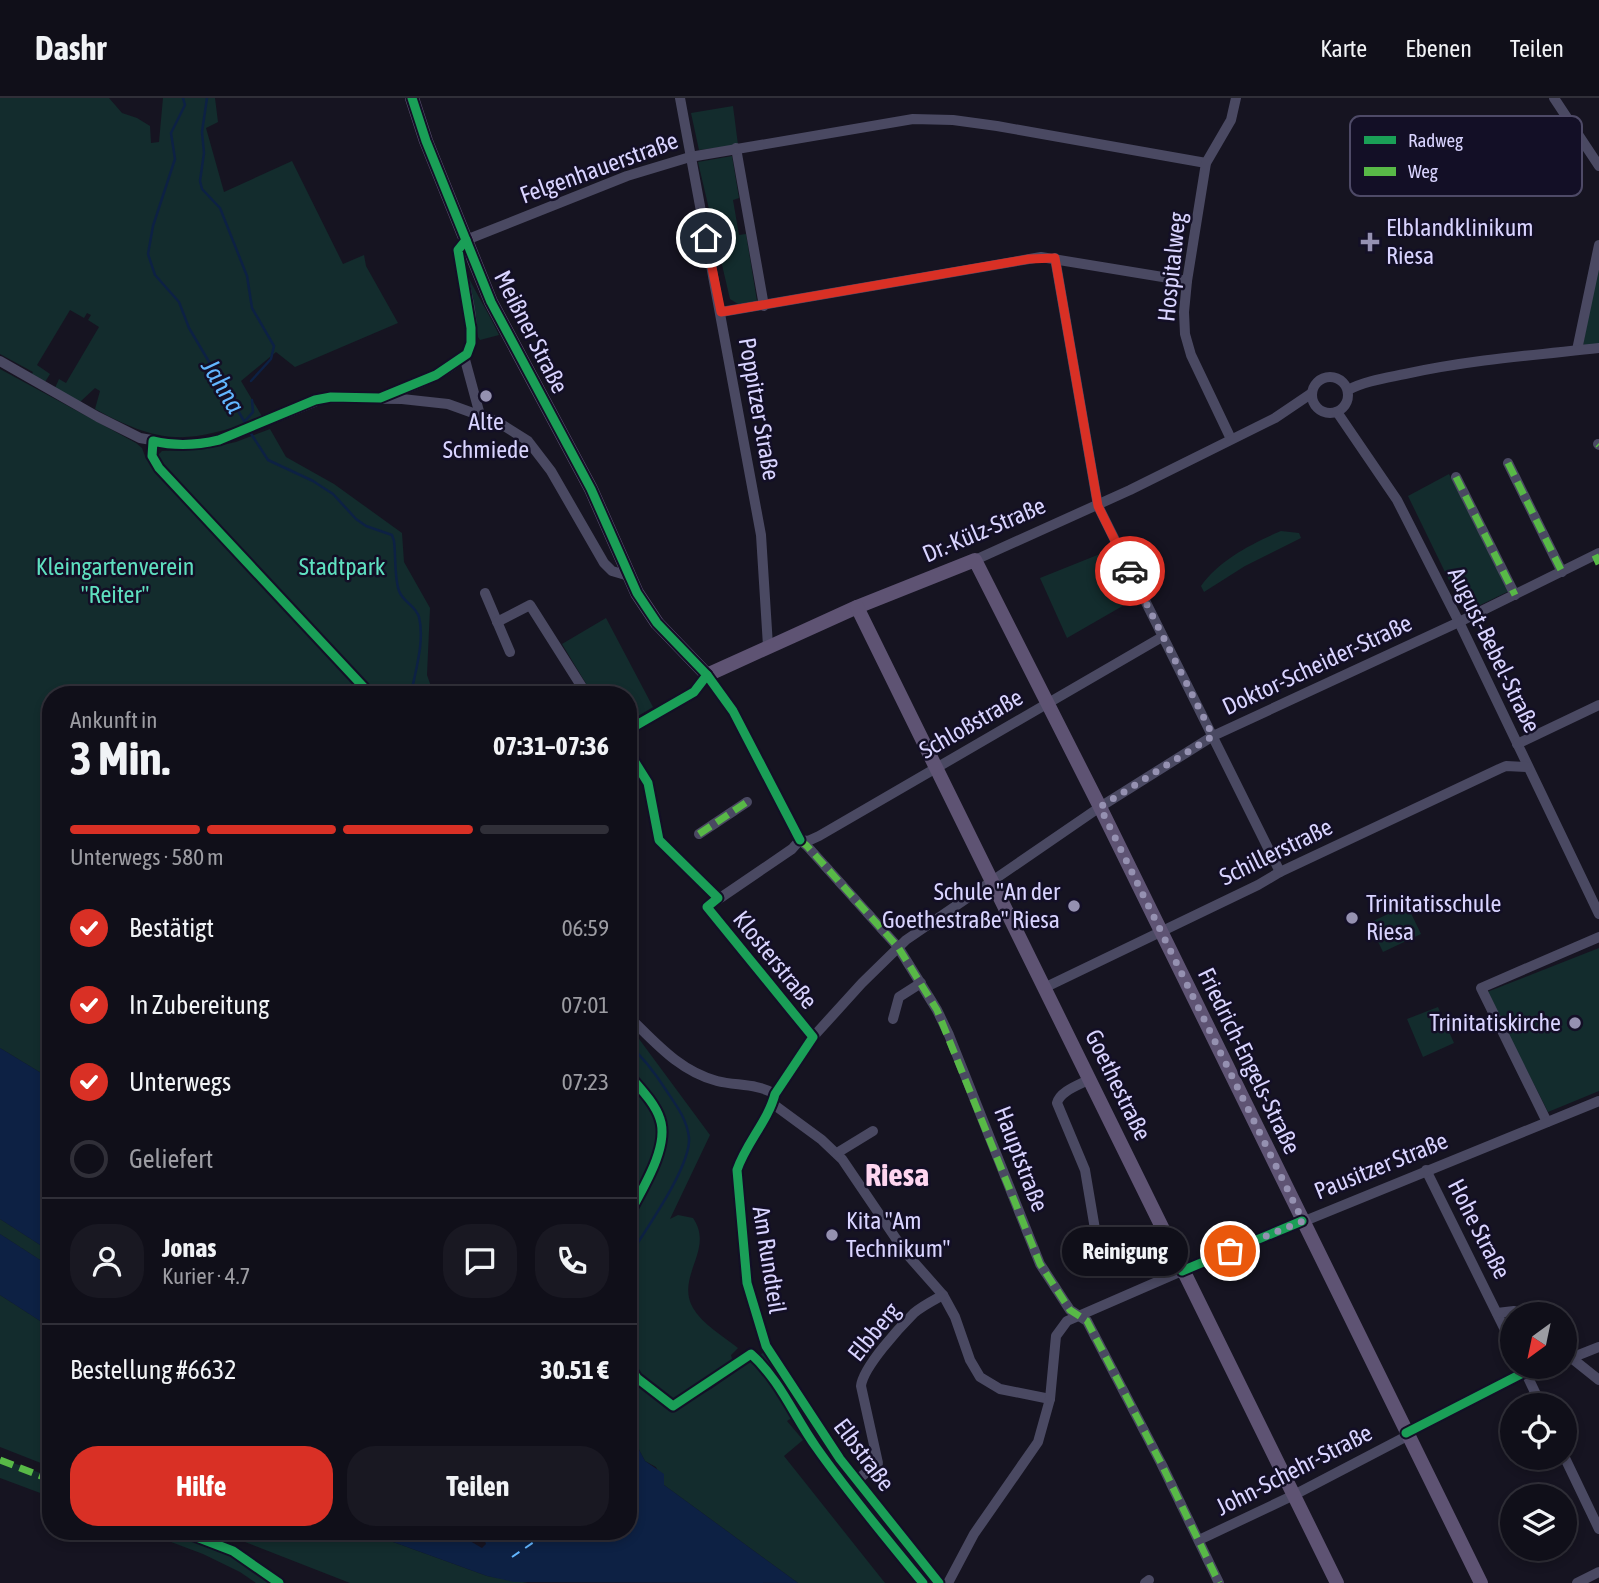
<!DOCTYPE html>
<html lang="de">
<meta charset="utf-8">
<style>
body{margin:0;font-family:"Asap Condensed",sans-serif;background:#191822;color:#f1f3f6;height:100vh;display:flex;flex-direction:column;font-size:26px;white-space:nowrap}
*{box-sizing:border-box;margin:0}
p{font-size:23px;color:#9c9ca2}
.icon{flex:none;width:38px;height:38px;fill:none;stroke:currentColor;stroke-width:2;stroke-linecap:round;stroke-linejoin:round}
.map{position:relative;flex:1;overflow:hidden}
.details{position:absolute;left:42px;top:588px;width:595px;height:854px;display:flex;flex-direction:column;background:#100f19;border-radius:28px;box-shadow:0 4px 10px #0003,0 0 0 2px #302f38}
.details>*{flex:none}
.needle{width:46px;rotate:213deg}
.buttons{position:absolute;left:1500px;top:1204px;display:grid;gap:14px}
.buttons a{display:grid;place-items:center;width:77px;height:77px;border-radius:50%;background:#100f19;box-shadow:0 4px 10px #0003,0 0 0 2px #302f38;font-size:35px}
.pin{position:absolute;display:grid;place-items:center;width:60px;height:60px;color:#fff;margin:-30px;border:4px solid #fff;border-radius:50%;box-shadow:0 2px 7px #0007}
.courier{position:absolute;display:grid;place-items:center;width:70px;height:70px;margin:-35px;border:5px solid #d93025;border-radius:50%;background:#fff;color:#222;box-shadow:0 2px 9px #0007}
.bubble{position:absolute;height:49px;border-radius:24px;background:#100f19;box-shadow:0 4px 10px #0003,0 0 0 2px #302f38;font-size:23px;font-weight:700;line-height:49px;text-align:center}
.headline em{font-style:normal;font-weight:700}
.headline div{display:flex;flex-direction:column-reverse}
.headline{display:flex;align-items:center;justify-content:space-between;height:119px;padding:0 28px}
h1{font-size:46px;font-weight:700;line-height:52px}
.bar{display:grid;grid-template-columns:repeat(4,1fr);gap:10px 7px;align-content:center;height:84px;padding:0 28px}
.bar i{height:9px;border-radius:5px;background:#302f38}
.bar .current{background:#d93025}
.bar p{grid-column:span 4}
.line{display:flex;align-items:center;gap:18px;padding:0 28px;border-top:2px solid #302f38}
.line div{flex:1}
.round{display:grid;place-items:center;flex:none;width:74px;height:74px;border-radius:28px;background:#191822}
ol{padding:0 28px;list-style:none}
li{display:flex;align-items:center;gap:21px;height:77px}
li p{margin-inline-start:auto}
li .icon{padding:7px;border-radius:50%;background:#d93025;color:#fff;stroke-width:4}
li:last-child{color:#9c9ca2}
li i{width:38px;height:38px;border:4px solid #302f38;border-radius:50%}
.action{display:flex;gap:14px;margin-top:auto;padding:14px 28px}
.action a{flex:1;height:80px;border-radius:28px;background:#d93025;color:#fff;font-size:28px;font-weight:700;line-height:80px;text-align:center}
.action a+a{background:#191822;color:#f1f3f6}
header{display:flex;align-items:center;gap:42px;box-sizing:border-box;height:98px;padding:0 35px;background:#100f19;border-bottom:2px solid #302f38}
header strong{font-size:33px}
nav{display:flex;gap:38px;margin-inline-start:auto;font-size:24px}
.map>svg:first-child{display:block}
.green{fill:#132c2d}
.water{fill:#0d2144}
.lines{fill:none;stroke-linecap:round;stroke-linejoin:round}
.stream{stroke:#0d2144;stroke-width:2.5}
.ferry{stroke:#62b6ff;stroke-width:2;stroke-dasharray:9 7;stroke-linecap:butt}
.minor{stroke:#4a4962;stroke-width:10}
.major{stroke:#5e5373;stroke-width:14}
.quiet{stroke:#58b947;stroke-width:7;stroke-dasharray:14 7;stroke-linecap:butt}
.cycleway-casing{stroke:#130f26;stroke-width:13}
.cycleway{stroke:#1a9f57;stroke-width:9}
.done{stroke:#9591b1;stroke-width:7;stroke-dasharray:0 12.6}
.route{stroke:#d93025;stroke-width:9}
.poi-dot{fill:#9591b1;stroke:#130f26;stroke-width:2.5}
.labels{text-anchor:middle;stroke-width:5;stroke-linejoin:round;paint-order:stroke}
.street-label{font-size:24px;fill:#d9d4ff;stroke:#130f26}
.poi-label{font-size:24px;fill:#d9d4ff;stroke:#130f26;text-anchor:start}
.park-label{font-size:24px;fill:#5fe0c0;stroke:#130f26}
.water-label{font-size:26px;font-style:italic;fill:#62b6ff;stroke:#130f26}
.district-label{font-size:32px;font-weight:bold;fill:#ffd6f0;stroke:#130f26}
.key{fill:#130f26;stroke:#4e4a67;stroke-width:2}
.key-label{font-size:19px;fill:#d9d4ff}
</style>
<header>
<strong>Dashr</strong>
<nav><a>Karte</a><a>Ebenen</a><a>Teilen</a></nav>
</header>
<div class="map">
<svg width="1599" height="1485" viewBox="0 0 1599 1485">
<rect width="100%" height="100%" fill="#161421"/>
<g class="green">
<path d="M0,0H109L122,15L137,20L150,28L151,45L159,44L163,0H215L218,24L206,30L224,94L292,63L343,166L364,157L366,168L398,225L295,269L276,254L241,283L263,320C189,345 165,349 95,311L100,293L95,290L80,304L55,290L59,281L66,285L99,229L88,222L91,217L87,215L84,220L70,212L37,267L50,276L45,284L32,276L33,274L0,256Z"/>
<path d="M733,8L738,47L699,52L691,15Z"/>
<path d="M732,58L739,100L733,102L739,137L746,136L757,203L738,206L730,201L698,64Z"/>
<path d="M1599,161V246L1583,247Z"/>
<path d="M466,174C476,196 489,215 499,237L480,242L478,239Z"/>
<path d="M0,271L136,345L142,350L146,361L160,366L157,358L162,353L205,351L236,344L270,331L286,359L334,386L402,435L404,464L430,510L427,577L434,597H51V981L0,950Z"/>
<path d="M1449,376L1509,493L1468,513L1463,511L1408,398Z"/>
<path d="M1281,433L1299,435L1301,440L1245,468L1204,494L1201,488C1219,462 1253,445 1281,433Z"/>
<path d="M1110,452L1133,502L1067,540L1040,480Z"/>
<path d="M606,520L653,609L628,624V597H593L562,546Z"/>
<path d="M1407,807L1421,836L1383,854L1369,825Z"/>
<path d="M1599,850V993L1548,1014L1487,894Z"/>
<path d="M1438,909L1454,945L1423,959L1407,921Z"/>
<path d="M628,926L710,1037L670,1121L678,1117L693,1120C715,1152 675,1178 693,1210C702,1226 723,1238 738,1250L731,1257L733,1265L670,1302L679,1308L711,1291L764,1254L802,1313L787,1323L803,1342L784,1358L885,1485H798L664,1387L656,1369L645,1363L636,1346L628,1340Z"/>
<path d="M0,1121L51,1154V1169L0,1136Z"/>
<path d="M0,1197L51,1230V1369L0,1349Z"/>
<path d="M0,1360L51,1379V1399L0,1380Z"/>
<path d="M142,1433H187L235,1455L279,1485H256L240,1474L203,1456Z"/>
<path d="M217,1433H363L487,1478L528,1485H350Z"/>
</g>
<g class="water">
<path d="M0,950L51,981V1154L0,1121Z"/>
<path d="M0,1136L51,1169V1230L0,1197Z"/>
<path d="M628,1340L636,1346L645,1363L664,1376V1387L798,1485L514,1484L487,1478L363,1433H453L482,1450L486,1446L484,1441L473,1433H628Z"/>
</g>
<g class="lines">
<g class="stream">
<path d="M183,0L185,7L171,35L175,61L153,128L148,156L155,177L179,204L189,230L247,328"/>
<path d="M207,0L202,34L204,55L200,83L202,91L220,110L247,178L252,210L274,248L271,261L251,283"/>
<path d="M245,323L253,314L252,302"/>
<path d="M250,334L268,362L313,383L333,396L356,421L366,428L392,437L394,443C396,458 394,479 399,493C403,504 416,508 419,519C425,544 415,573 411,597"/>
<path d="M628,946C643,959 655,975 666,992C676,1007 687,1021 689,1040C691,1069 644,1134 628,1160"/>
</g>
<g class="ferry">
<path d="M628,1380L635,1376"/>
<path d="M512,1459L550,1433"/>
</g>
<g class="minor">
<path d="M680,0L761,437L768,548"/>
<path d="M1554,0L1599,68"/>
<path d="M736,50L764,208"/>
<path d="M1055,160L1098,408L1280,774"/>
<path d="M721,214L1041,159L1187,183"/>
<path d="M1577,252L1599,147"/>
<path d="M464,258L480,317"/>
<path d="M0,263L98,319L140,340L174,346H205L219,342L324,300L402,301L448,306L498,324L528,343L551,373L604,465L612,473L629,478"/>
<circle cx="1330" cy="297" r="18"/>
<path d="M1348,292C1365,283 1386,280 1405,276C1469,262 1534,257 1599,250"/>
<path d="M380,300C403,292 467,271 471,244C476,221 461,176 458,152L466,142L627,78L690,59L913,21L953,22L997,28L1206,65"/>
<path d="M1337,314L1397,402L1459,524L1599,816"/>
<path d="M1231,341L1191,257L1185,236L1184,214L1187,183L1206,65L1231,22L1236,0"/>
<path d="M1598,346L1599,347"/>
<path d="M1508,365L1562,474"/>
<path d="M1456,379L1515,497"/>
<path d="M975,462L1130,392L1275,320L1312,295"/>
<path d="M485,495L510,554"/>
<path d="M497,524L530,507L587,597"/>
<path d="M628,632L694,594L707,577L733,613L800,742L807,748L898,849L937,912L949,937L1040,1166L1070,1212L1087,1223L1162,1367L1219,1485"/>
<path d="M1517,646L1599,607"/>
<path d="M628,653L648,685L659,742L718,800"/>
<path d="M699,736L747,704"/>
<path d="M800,742L808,743L819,738L1162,539"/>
<path d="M800,742L792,751L707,809L813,939"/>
<path d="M1046,889L1258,787L1280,774L1499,671L1506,668L1527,669"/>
<path d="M628,918C655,944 679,973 717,983C737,988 756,985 775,996"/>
<path d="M893,921L899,899L921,885"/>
<path d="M1090,981C1079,987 1060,993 1057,1005L1085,1072L1097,1143L1091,1154L1092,1163L1098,1169L1105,1170L1113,1163C1115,1151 1108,1145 1097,1143"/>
<path d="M773,1006L822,1042L842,1061L905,1154L943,1197L955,1219L970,1262L980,1279L1000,1291L1050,1301"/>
<path d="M1547,1024L1481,890L1599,839"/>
<path d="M837,1055L873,1033"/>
<path d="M1426,1072L1512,1246"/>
<path d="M1497,1215L1514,1213L1518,1216"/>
<path d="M1564,1254L1599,1282"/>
<path d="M1566,1262L1599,1249"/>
<path d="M1523,1269L1541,1307"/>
<path d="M1528,1279L1551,1269"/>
<path d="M1564,1358L1599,1431"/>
<path d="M857,1382L878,1365L861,1288C863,1269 900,1229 914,1215C922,1208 934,1202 943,1197"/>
<path d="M1199,1442L1294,1397L1407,1338"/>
<path d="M939,1485L840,1361L766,1248L747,1185L737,1072C746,1045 768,1023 775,996L813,939L862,885L906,842L1100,709L1213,638L1459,524L1599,455"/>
<path d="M948,1485L974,1436L1038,1344L1050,1301L1056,1238L1067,1223L1182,1173L1599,1003"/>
<path d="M1145,1485L1149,1482"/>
<path d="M1577,1485L1599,1474"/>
</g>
<g class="major">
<path d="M412,0L426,43L491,204L591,391L637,495L657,525L707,577L857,509L975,462L1100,709L1481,1485"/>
<path d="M857,509L1337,1485"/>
</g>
<g class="quiet">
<path d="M1598,346L1599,347"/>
<path d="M1508,365L1562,474"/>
<path d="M1456,379L1515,497"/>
<path d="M1595,457L1599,466"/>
<path d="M699,736L747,704"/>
<path d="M800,742L807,748L898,849L937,912L1040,1166L1070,1212L1087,1223L1162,1367L1219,1485"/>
<path d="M0,1362L51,1382"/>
</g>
<defs>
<g id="cycleway">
<path d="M412,0L426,43L491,204L591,391L637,495L657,525L707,577L733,613L800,742"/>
<path d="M371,597L159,370L152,358L153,343C174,348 198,347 219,342L315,302L331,299L380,300L436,277L467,256L471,245V230L458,152L466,142"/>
<path d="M628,632L694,594L707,577"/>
<path d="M628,653L648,685L659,742L718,800L707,809L813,939L775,996C768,1023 746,1045 737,1072L747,1185L766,1248L840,1361L939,1485"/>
<path d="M628,976C639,989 655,1005 660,1021C670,1049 641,1093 628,1118"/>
<path d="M1182,1173L1302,1123"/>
<path d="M628,1266L637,1280L673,1308L751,1256C780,1282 794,1318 816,1349C849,1396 886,1440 923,1485"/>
<path d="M1406,1335L1525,1274"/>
<path d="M181,1433L233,1453L279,1485"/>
</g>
</defs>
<use href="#cycleway" class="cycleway-casing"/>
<use href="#cycleway" class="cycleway"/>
</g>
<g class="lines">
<path class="done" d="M1130,473L1213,638L1100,709L1303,1123L1230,1153"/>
<path class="route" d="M706,140L721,214L1029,161L1055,160L1098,408L1130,473"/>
</g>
<g class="poi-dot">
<path d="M1366.5 133.5h7v7h7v7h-7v7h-7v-7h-7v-7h7z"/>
<circle cx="486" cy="298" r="7"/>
<circle cx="1074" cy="808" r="7"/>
<circle cx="1352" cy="820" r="7"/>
<circle cx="1575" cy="925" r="7"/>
<circle cx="832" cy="1137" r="7"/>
</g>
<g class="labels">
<g class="street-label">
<text transform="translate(599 70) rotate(-20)" y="8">Felgenhauerstraße</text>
<text transform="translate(1172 169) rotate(-84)" y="8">Hospitalweg</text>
<text transform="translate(531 234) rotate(63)" y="8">Meißner Straße</text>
<text transform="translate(759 311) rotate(80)" y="8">Poppitzer Straße</text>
<text transform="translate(984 432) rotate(-23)" y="8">Dr.-Külz-Straße</text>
<text transform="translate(1494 552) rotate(64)" y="8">August-Bebel-Straße</text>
<text transform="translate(1317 567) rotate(-25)" y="8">Doktor-Scheider-Straße</text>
<text transform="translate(971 626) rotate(-30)" y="8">Schloßstraße</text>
<text transform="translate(1276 754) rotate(-26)" y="8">Schillerstraße</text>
<text transform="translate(775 862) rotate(51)" y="8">Klosterstraße</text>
<text transform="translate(1249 963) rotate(64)" y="8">Friedrich-Engels-Straße</text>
<text transform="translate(1118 987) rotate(64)" y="8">Goethestraße</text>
<text transform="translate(1021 1061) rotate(69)" y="8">Hauptstraße</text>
<text transform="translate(1381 1068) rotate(-22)" y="8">Pausitzer Straße</text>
<text transform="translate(1479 1131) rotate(63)" y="8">Hohe Straße</text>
<text transform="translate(769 1162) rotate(81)" y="8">Am Rundteil</text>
<text transform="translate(874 1234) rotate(-51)" y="8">Elbberg</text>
<text transform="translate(864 1357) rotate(53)" y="8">Elbstraße</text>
<text transform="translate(1294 1372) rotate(-27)" y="8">John-Schehr-Straße</text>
</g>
<g class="poi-label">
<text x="1386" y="138">Elblandklinikum<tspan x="1386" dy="28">Riesa</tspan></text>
<text x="486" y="332" text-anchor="middle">Alte<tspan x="486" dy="28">Schmiede</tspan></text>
<text x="1060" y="802" text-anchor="end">Schule "An der<tspan x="1060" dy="28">Goethestraße" Riesa</tspan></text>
<text x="1366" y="814">Trinitatisschule<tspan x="1366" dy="28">Riesa</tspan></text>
<text x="1561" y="933" text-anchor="end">Trinitatiskirche</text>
<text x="846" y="1131">Kita "Am<tspan x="846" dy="28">Technikum"</tspan></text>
</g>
<g class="park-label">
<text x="115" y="477">Kleingartenverein<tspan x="115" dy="28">"Reiter"</tspan></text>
<text x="342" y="477">Stadtpark</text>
</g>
<g class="water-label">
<text transform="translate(223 288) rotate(59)" y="9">Jahna</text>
</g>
<g class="district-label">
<text x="897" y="1088">Riesa</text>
</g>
</g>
<rect x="1350" y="18" width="232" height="80" rx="10" class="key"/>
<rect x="1364" y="38" width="32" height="8" fill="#1a9f57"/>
<rect x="1364" y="69" width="32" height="9" fill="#58b947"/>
<g class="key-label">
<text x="1408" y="49">Radweg</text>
<text x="1408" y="80">Weg</text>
</g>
</svg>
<div class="buttons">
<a><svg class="needle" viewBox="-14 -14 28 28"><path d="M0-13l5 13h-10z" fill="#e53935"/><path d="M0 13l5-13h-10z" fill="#9c9ca2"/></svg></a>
<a><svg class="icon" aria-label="locate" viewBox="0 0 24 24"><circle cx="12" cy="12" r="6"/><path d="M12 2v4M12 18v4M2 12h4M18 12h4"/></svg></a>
<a><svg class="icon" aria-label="layers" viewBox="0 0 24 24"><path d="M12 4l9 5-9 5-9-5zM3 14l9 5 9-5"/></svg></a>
</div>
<div class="pin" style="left:1230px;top:1153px;background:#ea580c"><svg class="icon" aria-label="bag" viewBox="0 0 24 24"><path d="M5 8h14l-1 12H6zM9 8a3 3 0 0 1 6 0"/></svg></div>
<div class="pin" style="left:706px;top:140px;background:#1f2937"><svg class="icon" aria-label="home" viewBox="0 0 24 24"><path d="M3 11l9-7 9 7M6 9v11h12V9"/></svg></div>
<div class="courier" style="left:1130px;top:473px"><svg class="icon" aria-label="car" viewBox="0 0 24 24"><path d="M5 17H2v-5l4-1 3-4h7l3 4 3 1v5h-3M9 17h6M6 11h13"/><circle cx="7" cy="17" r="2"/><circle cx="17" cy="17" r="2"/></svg></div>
<div class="bubble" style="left:1062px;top:1129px;width:126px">Reinigung</div>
<section class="details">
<div class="headline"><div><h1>3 Min.</h1><p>Ankunft in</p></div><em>07:31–07:36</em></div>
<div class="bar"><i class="current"></i><i class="current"></i><i class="current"></i><i></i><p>Unterwegs · 580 m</p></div>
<ol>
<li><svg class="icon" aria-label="check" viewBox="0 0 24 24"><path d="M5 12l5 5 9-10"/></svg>Bestätigt<p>06:59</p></li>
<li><svg class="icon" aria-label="check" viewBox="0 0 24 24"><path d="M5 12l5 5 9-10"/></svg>In Zubereitung<p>07:01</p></li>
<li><svg class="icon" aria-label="check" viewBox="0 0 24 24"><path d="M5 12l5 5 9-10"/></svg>Unterwegs<p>07:23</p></li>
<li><i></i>Geliefert</li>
</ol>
<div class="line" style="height:126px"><a class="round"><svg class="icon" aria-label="person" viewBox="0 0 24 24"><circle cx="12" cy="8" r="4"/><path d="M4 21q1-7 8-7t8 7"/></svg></a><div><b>Jonas</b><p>Kurier · 4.7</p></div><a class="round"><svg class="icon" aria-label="chat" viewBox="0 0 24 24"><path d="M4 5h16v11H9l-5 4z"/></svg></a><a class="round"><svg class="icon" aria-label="phone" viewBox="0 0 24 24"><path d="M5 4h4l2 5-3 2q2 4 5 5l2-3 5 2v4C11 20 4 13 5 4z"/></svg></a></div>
<div class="line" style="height:91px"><div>Bestellung #6632</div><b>30.51 €</b></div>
<div class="action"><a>Hilfe</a><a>Teilen</a></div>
</section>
</div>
